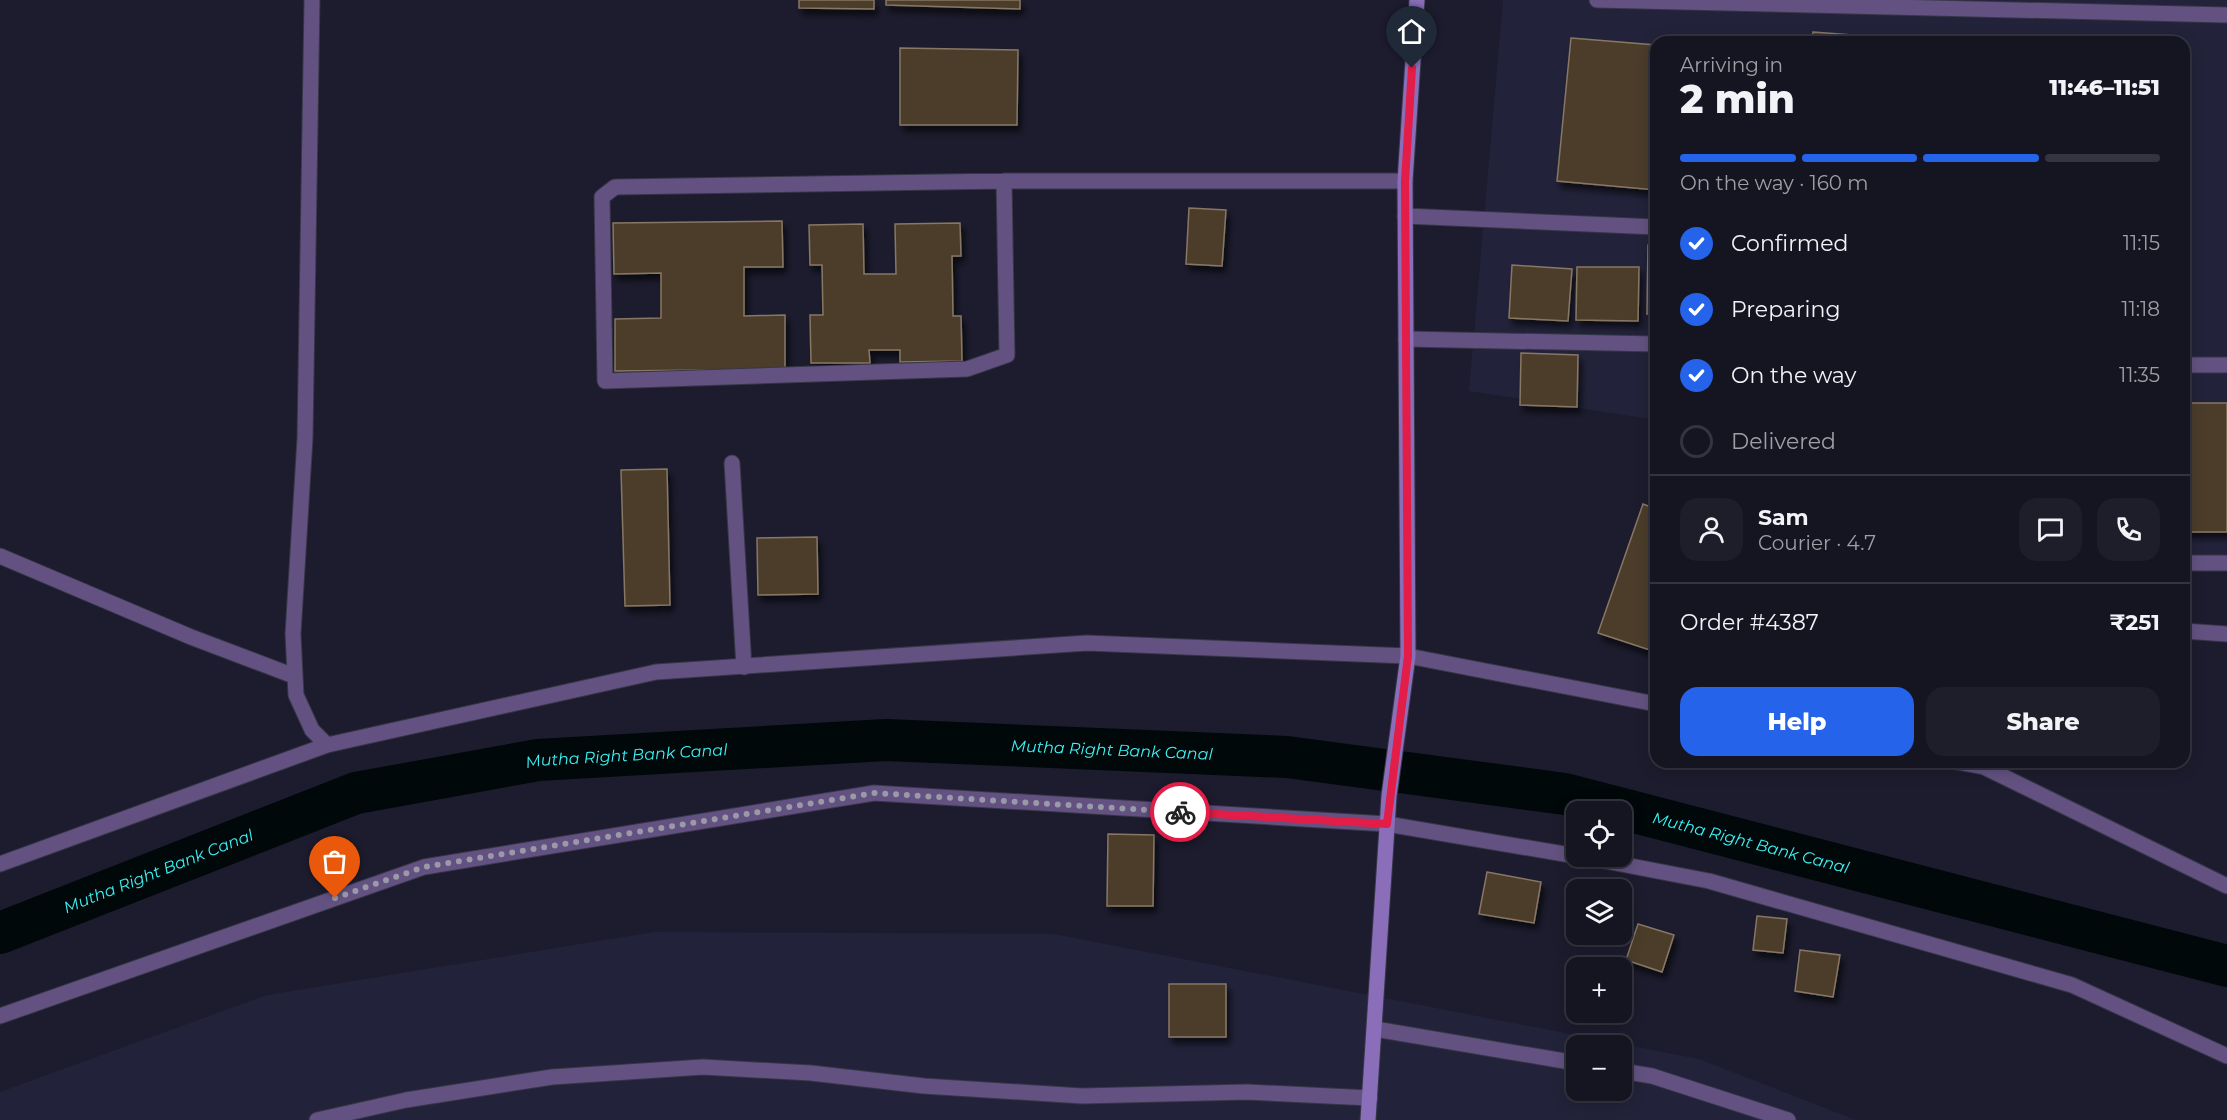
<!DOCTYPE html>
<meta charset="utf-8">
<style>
body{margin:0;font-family:Montserrat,sans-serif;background:#1e1e2a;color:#f1f3f6;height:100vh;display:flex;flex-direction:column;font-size:22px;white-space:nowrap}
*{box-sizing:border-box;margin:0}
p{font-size:20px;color:#9d9fa5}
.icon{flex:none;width:33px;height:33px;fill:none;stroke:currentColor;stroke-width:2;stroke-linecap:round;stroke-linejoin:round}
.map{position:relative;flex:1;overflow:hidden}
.side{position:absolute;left:1650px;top:36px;width:540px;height:732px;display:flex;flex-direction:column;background:#151522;border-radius:18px;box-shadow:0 3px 15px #0003,0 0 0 2px #343440}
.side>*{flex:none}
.controls{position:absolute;left:1566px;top:801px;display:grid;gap:12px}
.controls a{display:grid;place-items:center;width:66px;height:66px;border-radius:12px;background:#151522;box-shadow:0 3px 15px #0003,0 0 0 2px #343440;font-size:30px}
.pin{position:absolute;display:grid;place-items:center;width:51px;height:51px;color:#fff;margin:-62px -26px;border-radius:50% 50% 50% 0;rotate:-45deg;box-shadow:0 0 6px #0007}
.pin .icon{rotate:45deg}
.courier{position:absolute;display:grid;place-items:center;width:60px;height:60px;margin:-30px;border:4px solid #e11d48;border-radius:50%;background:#fff;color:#222;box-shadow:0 2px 8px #0007}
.overview em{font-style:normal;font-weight:800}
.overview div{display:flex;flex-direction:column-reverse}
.overview{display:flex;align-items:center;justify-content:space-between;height:102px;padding:0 30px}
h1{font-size:39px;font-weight:800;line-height:45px}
.bar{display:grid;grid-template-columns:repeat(4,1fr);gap:9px 6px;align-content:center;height:72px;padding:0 30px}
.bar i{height:8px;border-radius:4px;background:#343440}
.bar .current{background:#2563eb}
.bar p{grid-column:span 4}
.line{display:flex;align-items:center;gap:15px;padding:0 30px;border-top:2px solid #343440}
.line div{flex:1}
.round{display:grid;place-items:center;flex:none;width:63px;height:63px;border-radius:18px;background:#1e1e2a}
ol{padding:0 30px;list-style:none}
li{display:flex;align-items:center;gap:18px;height:66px}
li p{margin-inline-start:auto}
li .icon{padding:6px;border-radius:50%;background:#2563eb;color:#fff;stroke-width:4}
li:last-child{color:#9d9fa5}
li i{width:33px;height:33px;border:3px solid #343440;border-radius:50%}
.action{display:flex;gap:12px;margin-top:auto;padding:12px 30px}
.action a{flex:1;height:69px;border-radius:18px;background:#2563eb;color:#fff;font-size:24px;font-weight:800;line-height:69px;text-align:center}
.action a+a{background:#1e1e2a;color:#f1f3f6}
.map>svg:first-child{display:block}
.built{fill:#22223a;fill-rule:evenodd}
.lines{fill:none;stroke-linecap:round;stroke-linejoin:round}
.canal{stroke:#000809;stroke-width:42}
.building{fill:#4b3c2b;stroke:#877764;stroke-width:1.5;filter:url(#shadow)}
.lane-casing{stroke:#373748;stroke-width:17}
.street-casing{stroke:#373748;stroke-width:17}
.secondary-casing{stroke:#373748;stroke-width:17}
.lane{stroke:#635281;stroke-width:15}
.street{stroke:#635281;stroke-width:15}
.secondary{stroke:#8a6eb9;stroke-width:15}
.done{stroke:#9999a8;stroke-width:6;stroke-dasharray:0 10.8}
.route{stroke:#e11d48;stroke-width:8}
.labels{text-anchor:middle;stroke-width:4.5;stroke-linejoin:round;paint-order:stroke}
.water-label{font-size:16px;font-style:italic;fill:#3df2f4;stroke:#1c1c2e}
</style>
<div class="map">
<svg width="2227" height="1120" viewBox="0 0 2227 1120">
<defs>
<filter id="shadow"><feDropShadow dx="3.5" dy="6" stdDeviation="3" flood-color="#0009"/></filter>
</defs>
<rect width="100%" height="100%" fill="#1c1c2e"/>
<g class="built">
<path d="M1503,0H2227V560L2184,561V42H1656V420L1469,391Z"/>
<path d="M654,932L1054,934L1699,1059L1856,1120H0V1092L267,995ZM1576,1046H1622V1090H1576Z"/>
</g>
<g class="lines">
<path class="canal" id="s1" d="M0,933L356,793L538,760L886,740L1287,757L1565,794L2227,966"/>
</g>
<g class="building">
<path d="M799,0H874V9L799,8Z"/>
<path d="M886,0H1020V9L886,5Z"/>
<path d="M1813,32L1947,42H1812Z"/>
<path d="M1571,38L1656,45V190L1557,181Z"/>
<path d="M900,48L1018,50L1017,125H900Z"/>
<path d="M1189,208L1226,210L1222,266L1186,264Z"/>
<path d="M782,221L783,267H744V316L785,315V369L615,371V319L661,318V273L614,274L613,223Z"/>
<path d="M960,223L961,256H952L953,316H961L962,361L900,362V350H869L870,363H811L810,315H823L822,265H810L809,225L863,224L864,274H896L895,224Z"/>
<path d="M1648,245H1656V314H1647Z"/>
<path d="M1512,265L1572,269L1568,321L1509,318Z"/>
<path d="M1577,267H1639L1638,321L1576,320Z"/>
<path d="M1521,353L1578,355L1577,407L1520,405Z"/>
<rect x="2184" y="403" width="43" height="129"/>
<path d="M667,469L670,605L625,606L621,470Z"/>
<path d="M1643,504L1656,509V652L1598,633Z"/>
<path d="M817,537L818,594L758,595L757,538Z"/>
<path d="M1108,834L1154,835L1153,906H1107Z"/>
<path d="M1487,872L1541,882L1534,923L1479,914Z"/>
<path d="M1757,916L1787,919L1783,953L1753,950Z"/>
<path d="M1638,924L1674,935L1662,972L1626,960Z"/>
<path d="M1800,950L1840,955L1833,997L1795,991Z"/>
<rect x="1169" y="984" width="57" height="53"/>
</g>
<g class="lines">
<defs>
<g id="lane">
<path d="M1597,0L2227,15"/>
<path d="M1004,181L1007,355L967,369L605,381L602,197L615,187L1004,181H1405"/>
<path d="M1405,216L1656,227"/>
<path d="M2184,365H2227"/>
<path d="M0,556L191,637L294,676"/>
<path d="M2184,563H2227"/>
</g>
<g id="street">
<path d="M312,0L305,438L293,634L296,695L312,730L327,745"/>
<path d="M1406,339L1656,344"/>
<path d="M732,463L744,667"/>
<path d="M2184,631L2227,634"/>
<path d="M1957,762L1984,767L2227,886"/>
<path d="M1579,856L1709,881L2072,985L2227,1056"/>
<path d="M0,864L327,745L656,672L1087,643L1408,656L1656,704"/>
<path d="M0,1016L424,867L874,793L1387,824L1576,856"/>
<path d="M1375,1029L1576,1063"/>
<path d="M1622,1071L1652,1076L1788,1120"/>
<path d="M317,1120L406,1100L552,1077L703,1067L811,1073L924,1086L1082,1096L1247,1092L1370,1098"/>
</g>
<path id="secondary" d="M1368,1120L1389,796L1408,656L1405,181L1417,0"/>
</defs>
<use href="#lane" class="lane-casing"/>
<use href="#street" class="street-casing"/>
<use href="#secondary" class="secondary-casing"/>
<use href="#lane" class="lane"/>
<use href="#street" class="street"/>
<use href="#secondary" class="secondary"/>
</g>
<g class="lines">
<path class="done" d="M335,898L424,867L874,793L1180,812"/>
<path class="route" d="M1180,812L1387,824L1408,656L1405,181L1412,68"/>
</g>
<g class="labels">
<g class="water-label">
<text dy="6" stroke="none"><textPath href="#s1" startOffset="1142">Mutha Right Bank Canal</textPath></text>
<text dy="6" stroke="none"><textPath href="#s1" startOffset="656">Mutha Right Bank Canal</textPath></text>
<text dy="6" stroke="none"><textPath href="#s1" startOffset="1790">Mutha Right Bank Canal</textPath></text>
<text dy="6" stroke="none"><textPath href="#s1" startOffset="170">Mutha Right Bank Canal</textPath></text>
</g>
</g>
</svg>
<div class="controls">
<a><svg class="icon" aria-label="locate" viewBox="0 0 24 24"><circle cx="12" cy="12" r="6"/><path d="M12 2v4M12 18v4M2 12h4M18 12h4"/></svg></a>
<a><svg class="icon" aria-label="layers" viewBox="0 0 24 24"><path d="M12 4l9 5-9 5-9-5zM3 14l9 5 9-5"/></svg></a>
<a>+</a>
<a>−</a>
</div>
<div class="pin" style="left:335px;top:898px;background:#ea580c"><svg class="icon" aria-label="bag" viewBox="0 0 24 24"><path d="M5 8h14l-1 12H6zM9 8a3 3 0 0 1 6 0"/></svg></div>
<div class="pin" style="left:1412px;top:68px;background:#1f2937"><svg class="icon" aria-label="home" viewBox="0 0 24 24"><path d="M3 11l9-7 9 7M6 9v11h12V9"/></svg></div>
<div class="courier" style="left:1180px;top:812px"><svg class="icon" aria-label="bike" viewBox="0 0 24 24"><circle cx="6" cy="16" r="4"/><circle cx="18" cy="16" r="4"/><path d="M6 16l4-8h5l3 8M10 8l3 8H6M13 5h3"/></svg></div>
<section class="side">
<div class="overview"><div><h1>2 min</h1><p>Arriving in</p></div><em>11:46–11:51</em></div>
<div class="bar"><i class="current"></i><i class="current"></i><i class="current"></i><i></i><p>On the way · 160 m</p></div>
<ol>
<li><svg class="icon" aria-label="check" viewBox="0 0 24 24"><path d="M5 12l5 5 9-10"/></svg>Confirmed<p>11:15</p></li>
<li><svg class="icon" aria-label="check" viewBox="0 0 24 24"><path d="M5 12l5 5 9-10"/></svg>Preparing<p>11:18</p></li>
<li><svg class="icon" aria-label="check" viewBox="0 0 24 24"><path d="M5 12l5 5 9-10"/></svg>On the way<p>11:35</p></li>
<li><i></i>Delivered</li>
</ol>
<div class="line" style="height:108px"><a class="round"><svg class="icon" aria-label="person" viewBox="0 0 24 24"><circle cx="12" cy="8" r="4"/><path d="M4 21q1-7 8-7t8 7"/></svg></a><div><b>Sam</b><p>Courier · 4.7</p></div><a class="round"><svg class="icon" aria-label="chat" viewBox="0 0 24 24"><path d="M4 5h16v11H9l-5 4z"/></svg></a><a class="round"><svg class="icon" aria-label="phone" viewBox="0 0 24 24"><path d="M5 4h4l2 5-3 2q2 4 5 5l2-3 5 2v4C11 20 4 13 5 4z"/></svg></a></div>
<div class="line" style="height:78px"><div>Order #4387</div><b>₹251</b></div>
<div class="action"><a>Help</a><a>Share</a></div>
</section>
</div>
